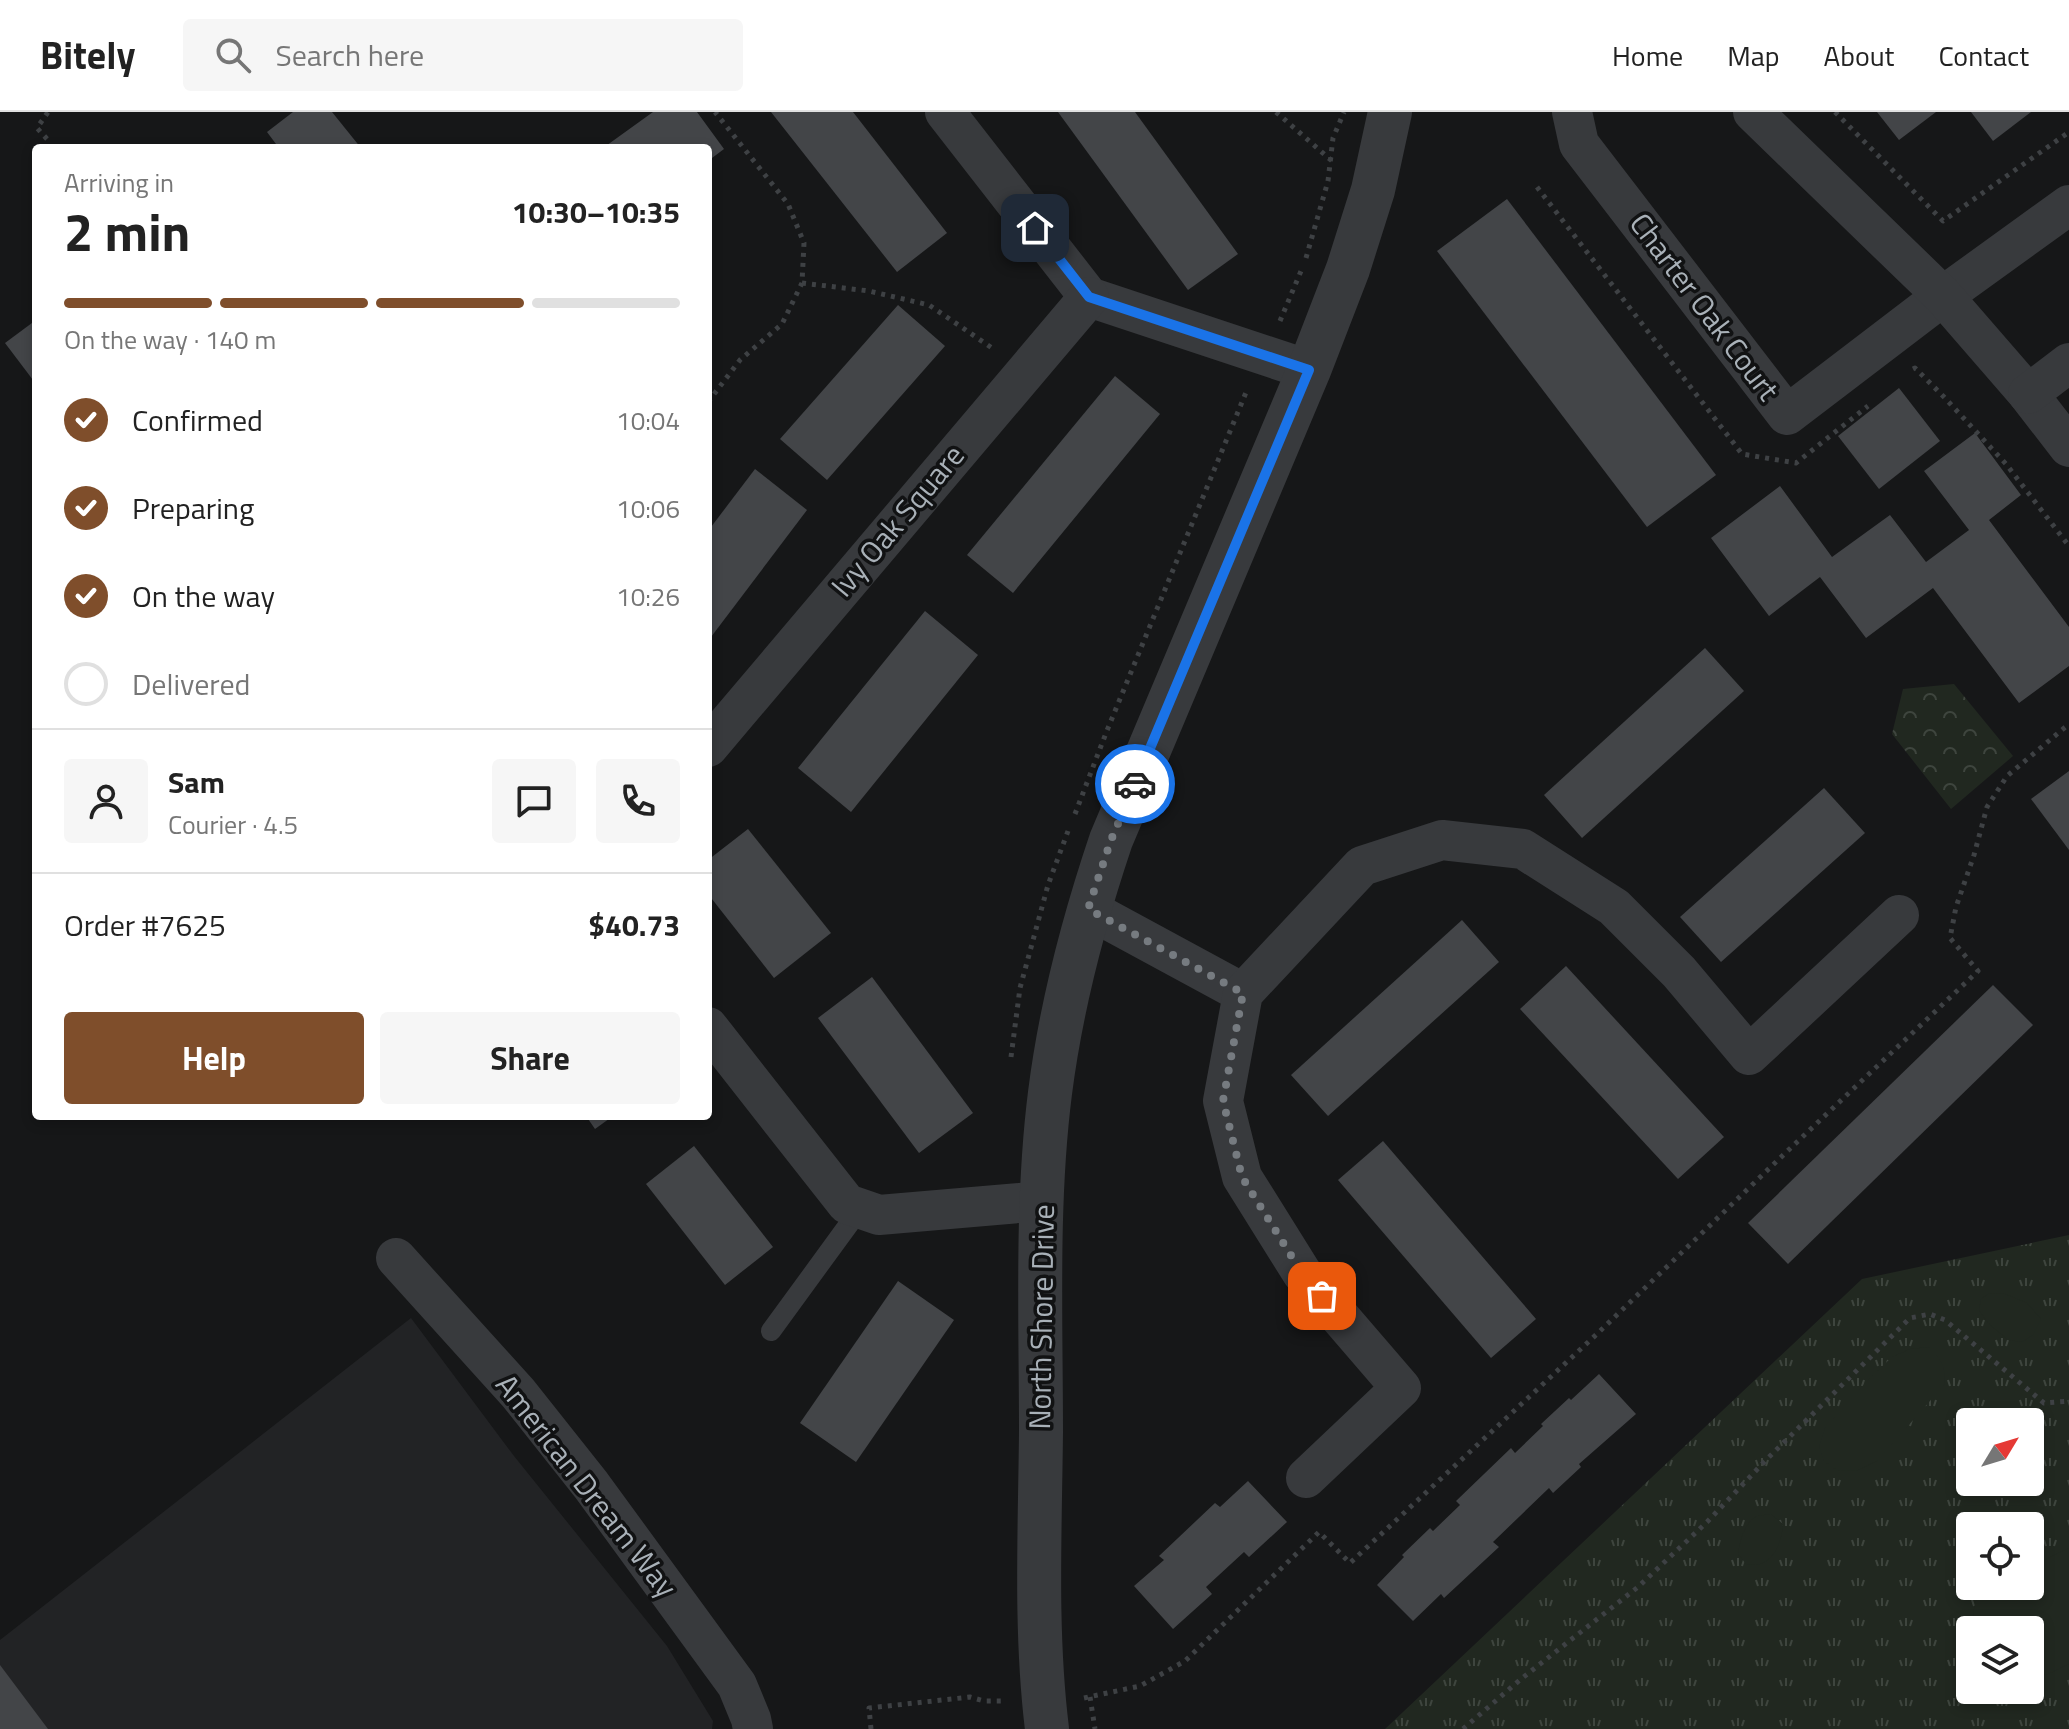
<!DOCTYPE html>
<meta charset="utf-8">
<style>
body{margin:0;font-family:"Titillium Web",sans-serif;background:#f6f6f6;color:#222;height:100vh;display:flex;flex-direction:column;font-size:30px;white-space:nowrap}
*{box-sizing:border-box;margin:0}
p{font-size:26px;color:#767676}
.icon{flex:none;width:44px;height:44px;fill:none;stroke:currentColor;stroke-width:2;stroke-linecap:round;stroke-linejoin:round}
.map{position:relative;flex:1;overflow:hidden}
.sheet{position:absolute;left:32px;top:32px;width:680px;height:976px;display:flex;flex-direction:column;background:#fff;border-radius:8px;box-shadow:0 4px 12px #0003}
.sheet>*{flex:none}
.needle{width:52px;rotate:52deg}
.buttons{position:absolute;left:1956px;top:1296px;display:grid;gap:16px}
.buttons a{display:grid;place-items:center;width:88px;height:88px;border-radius:8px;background:#fff;box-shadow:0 4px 12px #0003;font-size:40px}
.pin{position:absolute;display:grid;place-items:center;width:68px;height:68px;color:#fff;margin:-34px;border-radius:16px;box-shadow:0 4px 12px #0006}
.courier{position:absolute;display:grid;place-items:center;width:80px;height:80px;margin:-40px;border:6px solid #1a73e8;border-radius:50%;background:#fff;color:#222;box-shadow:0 2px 10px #0007}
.headline em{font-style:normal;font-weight:700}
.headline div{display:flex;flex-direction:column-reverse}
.headline{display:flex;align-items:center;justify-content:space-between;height:136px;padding:0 32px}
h1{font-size:52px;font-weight:700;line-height:60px}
.bar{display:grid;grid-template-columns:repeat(4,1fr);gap:12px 8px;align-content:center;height:96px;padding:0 32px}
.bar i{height:10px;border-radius:6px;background:#e0e0e0}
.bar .selected{background:#7f4e2b}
.bar p{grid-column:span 4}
.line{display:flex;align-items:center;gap:20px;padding:0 32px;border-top:2px solid #e0e0e0}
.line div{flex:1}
.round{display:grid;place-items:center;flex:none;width:84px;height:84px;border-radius:8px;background:#f6f6f6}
ol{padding:0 32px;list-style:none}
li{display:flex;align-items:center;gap:24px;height:88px}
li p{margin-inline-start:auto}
li .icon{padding:8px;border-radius:50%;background:#7f4e2b;color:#fff;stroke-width:4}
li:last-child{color:#767676}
li i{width:44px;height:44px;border:4px solid #e0e0e0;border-radius:50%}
.cta{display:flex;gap:16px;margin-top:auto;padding:16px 32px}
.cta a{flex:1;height:92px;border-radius:8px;background:#7f4e2b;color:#fff;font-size:32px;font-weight:700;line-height:92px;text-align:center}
.cta a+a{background:#f6f6f6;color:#222}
header{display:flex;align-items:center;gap:48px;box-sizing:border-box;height:112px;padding:0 40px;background:#fff;border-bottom:2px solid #e0e0e0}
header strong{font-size:38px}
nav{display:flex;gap:44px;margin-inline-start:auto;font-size:28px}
.search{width:560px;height:72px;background:#f6f6f6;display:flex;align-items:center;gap:20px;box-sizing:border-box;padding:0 28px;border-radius:8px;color:#767676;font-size:30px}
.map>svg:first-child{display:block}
.built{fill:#222325}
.grass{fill:url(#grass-tufts);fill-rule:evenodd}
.forest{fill:url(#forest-crowns)}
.garden{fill:#212820}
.building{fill:#434548}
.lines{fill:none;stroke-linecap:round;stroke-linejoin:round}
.path{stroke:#3e4144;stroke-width:5;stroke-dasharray:4 6;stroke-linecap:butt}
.service{stroke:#383a3d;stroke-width:20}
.minor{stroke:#383a3d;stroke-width:40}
.tertiary{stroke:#383a3d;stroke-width:44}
.done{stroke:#767b80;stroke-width:8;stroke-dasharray:0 14.4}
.route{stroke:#1a73e8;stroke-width:10}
.labels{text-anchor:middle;stroke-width:7;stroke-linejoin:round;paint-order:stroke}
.street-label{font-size:30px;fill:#a9b1b8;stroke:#111213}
</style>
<header>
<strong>Bitely</strong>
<div class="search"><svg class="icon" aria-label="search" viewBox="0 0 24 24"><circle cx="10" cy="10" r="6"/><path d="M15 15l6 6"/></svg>Search here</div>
<nav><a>Home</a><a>Map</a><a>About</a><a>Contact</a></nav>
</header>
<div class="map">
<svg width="2069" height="1617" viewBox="0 0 2069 1617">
<defs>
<pattern id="grass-tufts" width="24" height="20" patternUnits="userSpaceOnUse" patternTransform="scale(2)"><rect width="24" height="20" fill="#212820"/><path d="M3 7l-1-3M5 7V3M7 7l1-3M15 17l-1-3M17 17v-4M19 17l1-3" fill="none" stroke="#3e453e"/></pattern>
<pattern id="forest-crowns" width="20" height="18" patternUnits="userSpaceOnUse" patternTransform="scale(2)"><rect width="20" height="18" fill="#212820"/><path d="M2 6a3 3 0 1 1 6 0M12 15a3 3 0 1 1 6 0" fill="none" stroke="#3e453e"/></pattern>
</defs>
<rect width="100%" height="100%" fill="#161718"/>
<path class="built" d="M411,1206L514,1344L667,1534L713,1609L712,1617H0V1528Z"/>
<path class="grass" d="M2069,1123V1617H1385L1862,1167ZM1970,1310H2030V1370H1970ZM1970,1414H2030V1474H1970ZM1970,1518H2030V1578H1970Z"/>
<path class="forest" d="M1954,572L2013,644L1951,697L1892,622L1903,577Z"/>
<g class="garden">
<path d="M2003,1181L2027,1191L2041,1207L2033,1223L2022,1230L2008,1228L1988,1211L1979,1198L1981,1187L1988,1182Z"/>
<path d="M1929,1235C1942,1249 1946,1254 1944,1273L1877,1349L1858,1358L1838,1359L1824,1349L1819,1335L1825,1316L1869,1267L1892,1245L1910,1237Z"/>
<path d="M1771,1402L1783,1412C1782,1427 1776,1447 1760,1452C1755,1454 1751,1452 1746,1452L1738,1442C1740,1429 1744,1411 1757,1404C1758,1404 1770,1402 1771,1402Z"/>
<path d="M2069,1436V1552L2048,1562L2030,1566V1518H1975C1971,1502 1974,1485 1986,1474H2030V1455Z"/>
</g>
<g class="building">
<path d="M293,0H332L361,36H279L267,20Z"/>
<path d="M653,0H697L724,37L708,49V36H603Z"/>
<path d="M771,0H853L947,121L897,160Z"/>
<path d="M1058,0H1135L1238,142L1188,178Z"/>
<path d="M1877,0H1936L1899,28Z"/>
<path d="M1971,0H2031L1993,29Z"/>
<path d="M1507,87L1716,363L1647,415L1437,139Z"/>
<path d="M898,193L945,234L827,368L780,327Z"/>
<path d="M36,208V272L5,231Z"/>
<path d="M1115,264L1160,302L1013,481L967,443Z"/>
<path d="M1899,276L1940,329L1879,377L1838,324Z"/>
<path d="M1975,321L2021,383L1989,408L2069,515V554L2019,591L1933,476L1866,526L1820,465L1769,504L1711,426L1780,374L1832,445L1890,403L1926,450L1969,418L1924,359Z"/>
<path d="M755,357L807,398L708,529V419Z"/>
<path d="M925,499L978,543L851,700L798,656Z"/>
<path d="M1705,536L1744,579L1582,726L1544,683Z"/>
<path d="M2069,659V738L2031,687Z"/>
<path d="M1824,676L1865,721L1721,850L1680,805Z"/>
<path d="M748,717L831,821L774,866L708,782V748Z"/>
<path d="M1462,808L1499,850L1328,1004L1291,963Z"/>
<path d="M1566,854L1724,1025L1678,1067L1520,897Z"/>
<path d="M872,865L973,1001L919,1041L818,906Z"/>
<path d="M1993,873L2033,913L1788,1152L1748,1111Z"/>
<path d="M586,1004H613L595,1017Z"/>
<path d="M1383,1029L1536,1207L1491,1246L1338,1068Z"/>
<path d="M694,1034L773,1135L725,1173L646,1072Z"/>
<path d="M898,1169L954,1208L856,1350L800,1311Z"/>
<path d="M1599,1262L1636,1302L1579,1352L1581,1355L1553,1381L1549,1376L1493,1430L1499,1435L1444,1486L1441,1482L1413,1509L1377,1473L1404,1445L1402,1443L1430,1416L1433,1419L1460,1393L1456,1389L1511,1336L1515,1341L1543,1314L1541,1312L1569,1286L1571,1288Z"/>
<path d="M1248,1369L1287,1410L1249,1445L1244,1440L1206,1475L1212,1482L1173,1517L1134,1474L1164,1448L1159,1444L1215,1391L1220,1395Z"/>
<path d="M0,1553L48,1617H0Z"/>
</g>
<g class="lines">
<g class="path">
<path d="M1276,0L1332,49"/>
<path d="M1835,0L1943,109L2069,20"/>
<path d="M47,27L37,16L48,0"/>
<path d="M1537,75L1742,342L1796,351L1868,294"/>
<path d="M1306,146L1328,69L1333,26L1344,0"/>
<path d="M802,171L869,179L929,193L995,238"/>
<path d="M1280,209L1301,159"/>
<path d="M1913,257L1915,256L1944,285L2006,352L2069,434"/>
<path d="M708,290L740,248L782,212L802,171L804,131L788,92L715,0"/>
<path d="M1075,702L1106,621L1247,278"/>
<path d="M1011,945L1020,876L1048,773L1068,719"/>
<path d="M1090,1585L1095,1617"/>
<path d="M1084,1586L1140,1574L1185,1549L1319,1420L1350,1451L1598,1221L1779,1047L1978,859L1950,826L1956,795L1974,743L1987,695L2007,664L2069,612"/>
<path d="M871,1617L869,1596L970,1585L984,1589H1006"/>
<path d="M1463,1617L1521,1567L1638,1475L1707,1410L1767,1347L1910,1206L1930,1202L1945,1208L2044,1291L2069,1289"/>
</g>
<path class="service" d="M771,1219L860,1097"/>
<g class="minor">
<path d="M945,0L1089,185L1309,258"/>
<path d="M1572,0L1579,32L1787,303L1943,184L2069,93"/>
<path d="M1753,0L1943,184L2028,282L2069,335"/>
<path d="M2028,282L2069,251"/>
<path d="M708,635L1089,185"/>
<path d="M1088,797L1243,881"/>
<path d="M708,915L847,1092L879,1103L1042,1089"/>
<path d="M396,1146L518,1281L591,1373L737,1573L751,1607L753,1617"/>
<path d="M1306,1366L1401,1276L1302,1161L1242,1065L1223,989L1243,881L1362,754L1442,728L1523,737L1614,795L1679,860L1749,943L1899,803"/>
</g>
<path class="tertiary" d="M1047,1617C1035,1519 1040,1419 1041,1320C1041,1209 1036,1091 1050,981C1061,894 1083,811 1111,728L1309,258L1348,157L1373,78L1390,0"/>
</g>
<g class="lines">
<path class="done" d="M1135,672L1111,728L1088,797L1243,881L1223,989L1242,1065L1302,1161L1322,1184"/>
<path class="route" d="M1035,116L1089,185L1309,258L1135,672"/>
</g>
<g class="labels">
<g class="street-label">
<text transform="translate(1704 195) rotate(53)" y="10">Charter Oak Court</text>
<text transform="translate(898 409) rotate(-50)" y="10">Ivy Oak Square</text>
<text transform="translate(1042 1205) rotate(-89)" y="10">North Shore Drive</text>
<text transform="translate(586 1374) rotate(52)" y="10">American Dream Way</text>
</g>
</g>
</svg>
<div class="buttons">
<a><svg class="needle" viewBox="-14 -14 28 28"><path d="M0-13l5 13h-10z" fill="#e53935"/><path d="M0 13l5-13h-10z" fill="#767676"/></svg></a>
<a><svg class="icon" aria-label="locate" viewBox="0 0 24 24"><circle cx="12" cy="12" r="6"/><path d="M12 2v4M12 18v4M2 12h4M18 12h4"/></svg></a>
<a><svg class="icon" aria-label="layers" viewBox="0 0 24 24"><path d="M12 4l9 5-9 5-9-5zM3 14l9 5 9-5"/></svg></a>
</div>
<div class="pin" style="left:1322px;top:1184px;background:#ea580c"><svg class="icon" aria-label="bag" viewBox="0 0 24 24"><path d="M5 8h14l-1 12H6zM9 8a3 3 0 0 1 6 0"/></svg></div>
<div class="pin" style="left:1035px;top:116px;background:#1f2937"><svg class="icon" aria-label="home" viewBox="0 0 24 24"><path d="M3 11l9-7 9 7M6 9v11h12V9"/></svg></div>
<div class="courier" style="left:1135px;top:672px"><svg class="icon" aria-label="car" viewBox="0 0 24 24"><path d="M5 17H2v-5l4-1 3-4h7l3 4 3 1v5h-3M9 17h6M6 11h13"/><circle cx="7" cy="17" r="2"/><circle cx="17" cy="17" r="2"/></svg></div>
<section class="sheet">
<div class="headline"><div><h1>2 min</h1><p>Arriving in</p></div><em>10:30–10:35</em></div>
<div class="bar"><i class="selected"></i><i class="selected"></i><i class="selected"></i><i></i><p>On the way · 140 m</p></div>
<ol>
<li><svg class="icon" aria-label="check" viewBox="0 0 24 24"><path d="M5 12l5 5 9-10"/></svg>Confirmed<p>10:04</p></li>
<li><svg class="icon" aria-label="check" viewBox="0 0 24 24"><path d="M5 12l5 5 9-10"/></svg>Preparing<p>10:06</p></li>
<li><svg class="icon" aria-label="check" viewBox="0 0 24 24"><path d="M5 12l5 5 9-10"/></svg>On the way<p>10:26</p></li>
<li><i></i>Delivered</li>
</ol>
<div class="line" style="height:144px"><a class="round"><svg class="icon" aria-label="person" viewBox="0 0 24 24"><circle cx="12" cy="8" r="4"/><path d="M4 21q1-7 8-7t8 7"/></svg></a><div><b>Sam</b><p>Courier · 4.5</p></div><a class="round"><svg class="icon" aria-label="chat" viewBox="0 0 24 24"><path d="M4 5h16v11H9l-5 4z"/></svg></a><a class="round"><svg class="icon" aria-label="phone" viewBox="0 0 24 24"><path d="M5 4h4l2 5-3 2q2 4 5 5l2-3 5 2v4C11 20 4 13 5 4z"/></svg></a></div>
<div class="line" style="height:104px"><div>Order #7625</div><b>$40.73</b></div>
<div class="cta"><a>Help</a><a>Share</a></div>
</section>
</div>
